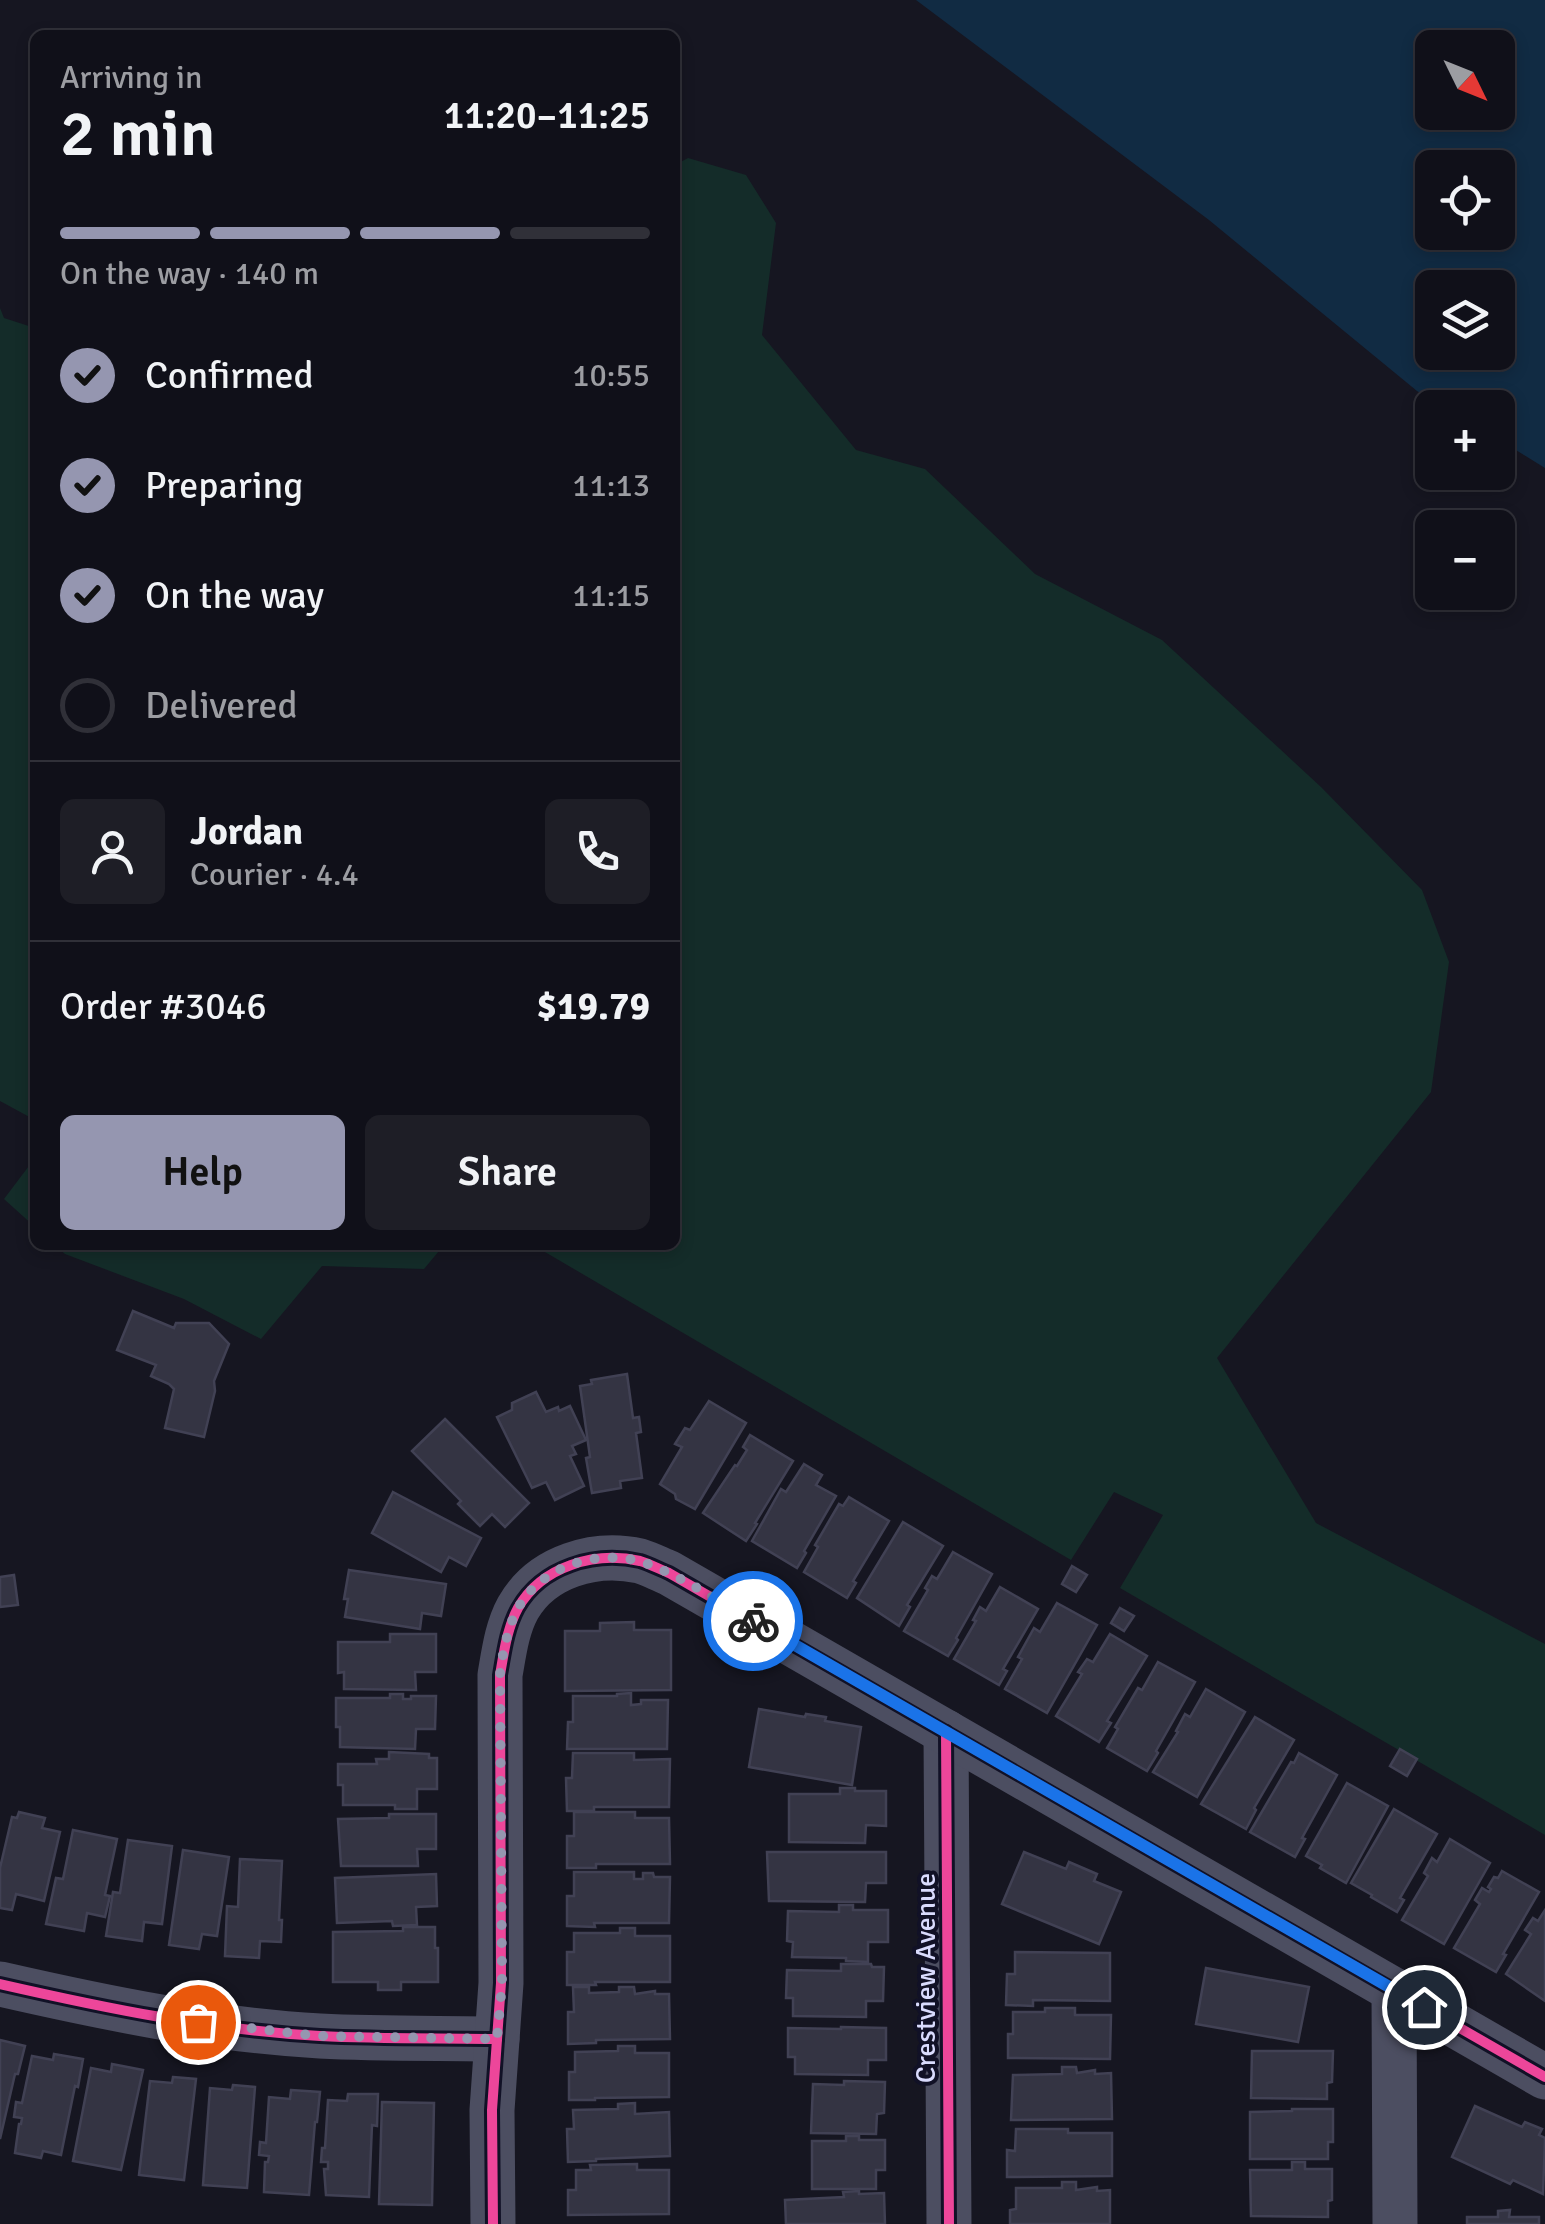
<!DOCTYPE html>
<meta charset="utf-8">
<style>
body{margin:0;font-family:Signika,sans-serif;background:#1e1e26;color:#f1f3f6;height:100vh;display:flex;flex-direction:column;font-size:38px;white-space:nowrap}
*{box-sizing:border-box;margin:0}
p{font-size:32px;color:#9c9da2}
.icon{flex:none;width:55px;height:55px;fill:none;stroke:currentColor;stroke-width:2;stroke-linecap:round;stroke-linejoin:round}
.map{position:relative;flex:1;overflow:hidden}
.sheet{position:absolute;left:30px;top:30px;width:650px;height:1220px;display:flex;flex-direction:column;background:#101019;border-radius:15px;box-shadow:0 5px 15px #0003,0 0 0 2px #303038}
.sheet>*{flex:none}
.needle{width:65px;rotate:133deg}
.fabs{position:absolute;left:1415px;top:30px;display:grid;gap:20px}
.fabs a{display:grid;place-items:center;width:100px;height:100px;border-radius:15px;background:#101019;box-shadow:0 5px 15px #0003,0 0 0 2px #303038;font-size:50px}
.pin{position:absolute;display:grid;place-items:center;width:85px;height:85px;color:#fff;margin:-42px;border:5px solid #fff;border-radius:50%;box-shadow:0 2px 10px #0007}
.courier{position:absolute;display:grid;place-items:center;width:100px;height:100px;margin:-50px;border:8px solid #1a73e8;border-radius:50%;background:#fff;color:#222;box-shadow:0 2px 12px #0007}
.head em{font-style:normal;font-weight:600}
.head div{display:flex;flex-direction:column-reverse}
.head{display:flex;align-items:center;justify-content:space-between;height:170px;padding:0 30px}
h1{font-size:65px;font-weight:600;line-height:75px}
.bar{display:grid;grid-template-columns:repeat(4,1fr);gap:15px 10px;align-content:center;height:120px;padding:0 30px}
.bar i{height:12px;border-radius:8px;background:#303038}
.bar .current{background:#9596b0}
.bar p{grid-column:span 4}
.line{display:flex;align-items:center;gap:25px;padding:0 30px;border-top:2px solid #303038}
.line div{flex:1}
.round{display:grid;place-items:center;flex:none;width:105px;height:105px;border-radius:15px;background:#1e1e26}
ol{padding:0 30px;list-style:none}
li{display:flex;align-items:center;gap:30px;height:110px}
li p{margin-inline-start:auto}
li .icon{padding:10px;border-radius:50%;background:#9596b0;color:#111;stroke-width:4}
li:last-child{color:#9c9da2}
li i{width:55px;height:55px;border:5px solid #303038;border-radius:50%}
.button{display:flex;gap:20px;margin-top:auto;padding:20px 30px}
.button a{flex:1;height:115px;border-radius:15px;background:#9596b0;color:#111;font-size:40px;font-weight:600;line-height:115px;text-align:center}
.button a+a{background:#1e1e26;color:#f1f3f6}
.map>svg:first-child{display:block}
.green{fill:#142c29}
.water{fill:#112b43;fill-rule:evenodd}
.building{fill:#343443;stroke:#414154;stroke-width:2.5}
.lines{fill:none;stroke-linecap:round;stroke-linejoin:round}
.minor{stroke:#4c4e61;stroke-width:45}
.cycleway-casing{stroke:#111126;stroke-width:16}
.cycleway{stroke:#ed469a;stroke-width:10}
.done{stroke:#9596b0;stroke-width:10;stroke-dasharray:0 18}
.route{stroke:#1a73e8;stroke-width:12}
.labels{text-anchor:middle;stroke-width:8;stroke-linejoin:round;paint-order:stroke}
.street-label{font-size:28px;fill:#d9dbfd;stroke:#111126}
</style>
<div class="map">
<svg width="1545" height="2224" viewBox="0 0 1545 2224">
<rect width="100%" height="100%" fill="#161621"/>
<g class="green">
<path d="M688,158L746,175L776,223L762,335L856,450L925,469L1035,574L1162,640L1321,787L1422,890L1449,962L1431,1092L1217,1358L1316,1523L1545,1644V1835L1120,1588L1163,1515L1114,1492L1071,1560L533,1245H675V165Z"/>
<path d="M0,308L4,318L35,328V1120L0,1101Z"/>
<path d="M35,1158V1227L4,1199Z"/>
<path d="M55,1245H444L424,1269L322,1266L261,1339L184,1299L65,1254Z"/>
</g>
<path class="water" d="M916,0H1545V468L1498,439V408L1444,407L1417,391L1209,220ZM1432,48H1498V112H1432ZM1432,168H1498V232H1432ZM1432,288H1498V352H1432Z"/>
<g class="building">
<path d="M133,1311L174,1328L176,1323H209L229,1344L214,1381L215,1391L204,1437L165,1428L174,1389L169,1384L151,1376L156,1365L117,1350Z"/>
<path d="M627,1374L633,1418L639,1417L641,1432L636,1433L642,1478L620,1481L621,1488L592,1493L586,1458L590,1457L580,1386L592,1384L591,1380Z"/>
<path d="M536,1392L546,1412L558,1407L559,1411L570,1406L586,1440L572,1446L576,1454L570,1456L584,1486L555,1500L546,1482L532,1488L497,1417L512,1410V1403Z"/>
<path d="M709,1401L746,1423L695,1509L676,1499L675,1494L660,1484L682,1447L675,1444L685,1428L690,1430Z"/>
<path d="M445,1419L529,1503L505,1527L492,1514L480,1526L458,1504L461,1501L412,1451Z"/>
<path d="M750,1435L793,1461L755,1523L757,1524L746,1541L703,1513L735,1465L737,1466L747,1450L743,1447Z"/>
<path d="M804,1464L822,1475L816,1485L836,1496L804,1551L806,1553L797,1568L752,1541L781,1489L786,1492Z"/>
<path d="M393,1492L481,1538L466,1566L449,1557L441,1572L372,1533Z"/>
<path d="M849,1497L889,1521L853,1581L856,1583L847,1598L804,1572L818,1547L815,1545L839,1504L843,1506Z"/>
<path d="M903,1522L943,1546L907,1605L910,1607L899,1626L857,1598Z"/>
<path d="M953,1552L992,1574L956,1638L958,1640L948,1656L904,1631L928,1590L925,1588L932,1576L937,1579Z"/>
<path d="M1072,1566L1087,1575L1076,1592L1062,1584Z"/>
<path d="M349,1570L446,1584L441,1616L422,1613L420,1629L345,1617L348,1599H344Z"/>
<path d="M14,1575L18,1605L0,1607V1577Z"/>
<path d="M1000,1587L1038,1609L1003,1669L1007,1671L999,1685L954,1659L976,1621L973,1620L980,1607L986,1611Z"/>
<path d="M1057,1603L1097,1625L1047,1713L1005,1689L1022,1659L1018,1657L1034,1628L1040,1632Z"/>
<path d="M1120,1608L1134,1616L1124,1631L1111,1623Z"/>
<path d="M634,1622V1630H671V1690L565,1691V1631H600V1623Z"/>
<path d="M390,1634H436V1672H415L416,1690L344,1689V1672L338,1673V1642H390Z"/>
<path d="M1110,1634L1147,1656L1107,1721L1111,1723L1099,1742L1056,1716L1082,1674L1078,1672L1087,1659L1093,1662Z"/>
<path d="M1158,1662L1195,1682L1156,1751L1158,1753L1147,1771L1107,1748L1118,1729L1115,1727L1138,1688L1142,1690Z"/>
<path d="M1206,1689L1245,1712L1197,1797L1153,1772L1178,1732L1176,1731L1185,1714L1190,1717Z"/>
<path d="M631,1693V1705L641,1704V1700H668L667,1749H567L568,1722H573V1696H617V1694Z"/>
<path d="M390,1694H403V1699H411V1696H436L435,1729H416L415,1749L340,1747V1727H336V1698H390Z"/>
<path d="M759,1709L805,1717L806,1714L826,1717L825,1721L861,1727L852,1785L749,1767Z"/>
<path d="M1255,1717L1294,1740L1254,1808L1256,1810L1246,1829L1201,1804Z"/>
<path d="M1400,1749L1417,1759L1407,1776L1390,1766Z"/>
<path d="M389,1752L429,1754V1758H437V1789H417V1809H395V1805H343V1785H338V1764H377L376,1759H389Z"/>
<path d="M573,1753H634V1760L670,1759L669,1807H594V1811H567L566,1778H572Z"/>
<path d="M1299,1753L1337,1775L1302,1838L1305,1839L1295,1857L1250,1832L1291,1762L1294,1763Z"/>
<path d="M1347,1783L1388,1806L1346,1883L1320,1868L1322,1865L1306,1856Z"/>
<path d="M840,1788H855V1791H886V1826L866,1825L865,1843L789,1842V1794H840Z"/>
<path d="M1394,1809L1437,1834L1400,1898L1404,1900L1397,1912L1371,1897L1372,1895L1351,1883Z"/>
<path d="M19,1812L45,1818L42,1828L60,1832L44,1901L16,1894L12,1910L0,1908V1868L12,1817L17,1818Z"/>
<path d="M574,1812H635V1818H669L670,1864H596V1868H567V1836H574Z"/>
<path d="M389,1814H436V1849H417L418,1866H341L338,1819L389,1818Z"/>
<path d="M73,1830L117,1839L105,1895L110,1896L105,1917L87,1913L84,1931L46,1924L56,1878L63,1879Z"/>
<path d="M1450,1839L1490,1863L1444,1944L1402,1920L1428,1876L1424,1873L1432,1858L1437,1862Z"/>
<path d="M128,1840L172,1846L162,1924L144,1922L142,1941L106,1936L113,1892L120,1893Z"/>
<path d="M183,1850L229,1857L217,1936L202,1934L199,1949L169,1945Z"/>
<path d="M767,1852H886V1883H866L865,1902L769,1901Z"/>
<path d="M1024,1852L1066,1869L1069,1862L1097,1874L1094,1881L1121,1892L1099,1944L1002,1904Z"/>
<path d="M240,1859L282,1861L279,1920H282L281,1942L260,1941L259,1958L225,1956L227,1906L238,1907Z"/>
<path d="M1502,1871L1539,1892L1503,1954L1506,1955L1496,1972L1454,1948L1480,1904L1475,1900L1482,1888L1489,1892L1491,1889L1488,1887L1494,1877L1498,1878Z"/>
<path d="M574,1872H634V1879H643V1873H653L654,1877H670L669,1923H594L595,1927L567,1926V1896H574Z"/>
<path d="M436,1874L437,1906L416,1907L417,1925L393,1926L392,1921L337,1923L335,1878Z"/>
<path d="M839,1905H853V1910H888V1942H868V1962L846,1961V1958L792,1957L793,1942L787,1941L788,1911L839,1912Z"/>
<path d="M1545,1910V2001L1506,1974L1531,1934L1525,1930L1533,1918L1538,1921Z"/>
<path d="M403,1927H435V1948H438V1982H401V1990H378V1982H333V1932L403,1931Z"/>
<path d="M620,1928H635V1936H670V1982H595L596,1985H567V1952H574V1933H620Z"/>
<path d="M1015,1952L1110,1953V2001L1033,2000V2006L1006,2005L1007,1974H1015Z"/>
<path d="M841,1964H871L872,1967H884L883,2001H866V2017L793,2016V1998H786L787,1970L841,1971Z"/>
<path d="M1206,1968L1309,1987L1298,2042L1196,2024Z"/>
<path d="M573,1987H589V1993L619,1992V1987H634L635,1994L655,1991V1994H669L670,2039L596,2040V2043L568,2044V2012H574Z"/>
<path d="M1045,2008H1075V2015H1111L1110,2059L1008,2058V2034H1013V2012H1045Z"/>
<path d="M841,2027L886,2028V2060H868V2075L795,2074V2057H788V2028L841,2029Z"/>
<path d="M0,2040L25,2046L18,2074H15L0,2139Z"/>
<path d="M618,2046H635V2053H669V2097L595,2098V2100H569V2072H575V2052L618,2051Z"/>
<path d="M1252,2051H1333L1332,2082L1327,2083V2099L1251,2098Z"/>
<path d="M54,2054L83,2059L78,2087L75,2086L61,2155L43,2151L41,2158L15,2153L19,2124H21L22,2118L14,2117L16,2102L22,2103L32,2056L53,2060Z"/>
<path d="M112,2064L143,2070L121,2170L73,2161L91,2068L111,2072Z"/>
<path d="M1062,2067H1076L1077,2073L1095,2070V2074L1111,2073L1112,2119L1011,2120L1013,2075L1062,2074Z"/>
<path d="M173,2077L196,2079L184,2180L139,2175L150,2081L172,2083Z"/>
<path d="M844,2081L885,2082L884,2113L877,2114L876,2134L811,2133L813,2084L844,2085Z"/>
<path d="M233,2085L255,2087L247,2188L203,2185L210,2088L232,2090Z"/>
<path d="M291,2090L320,2092L317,2122H315L309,2195L264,2192L265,2162H268L269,2156L259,2155L260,2142L266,2143L269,2097L290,2099Z"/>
<path d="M348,2094H378L377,2126L372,2125L369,2197L326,2195L324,2169H328V2162H321L322,2148H325L328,2100L347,2101Z"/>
<path d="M382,2102L434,2103L432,2205L379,2204Z"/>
<path d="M635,2103V2114L669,2112L670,2156L596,2159V2161L568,2162L567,2129H574L573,2110L618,2109V2104Z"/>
<path d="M1475,2106L1522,2127L1525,2122L1542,2129L1539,2135L1545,2138L1543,2194L1513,2180L1510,2184L1452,2157Z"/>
<path d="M1292,2109H1333V2142H1328V2159H1250V2112L1292,2111Z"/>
<path d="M1016,2129H1068V2133H1112V2176L1007,2177V2150L1015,2151Z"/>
<path d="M846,2136H859V2140H885V2170H876V2189H812V2141H846Z"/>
<path d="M1292,2162H1305V2169H1332V2200L1328,2201V2217L1251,2216L1250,2170H1292Z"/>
<path d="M637,2164V2170H669V2214L568,2215V2190H576V2170H591L590,2165Z"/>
<path d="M1062,2182H1076V2190L1097,2187V2191L1110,2190V2224H1010V2210L1016,2209V2188H1062Z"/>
<path d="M859,2191V2194L884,2193L885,2224H786L785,2200L844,2197L843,2192Z"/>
<path d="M1510,2210L1509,2217H1539V2224H1467V2217H1498V2211Z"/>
</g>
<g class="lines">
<g class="minor">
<path d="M946,1732L949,2224"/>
<path d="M0,1984C105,2008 212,2030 320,2036C379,2039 438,2038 497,2039"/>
<path d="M1394,1990L1395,2224"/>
<path d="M493,2224L492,2110L501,1983L500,1675C504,1652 507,1628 518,1608C542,1566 595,1551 640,1561C650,1564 659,1569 669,1573L1545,2077"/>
</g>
<defs>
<g id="cycleway">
<path d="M946,1732L949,2224"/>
<path d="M0,1984C105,2008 212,2030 320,2036C379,2039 438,2038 497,2039"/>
<path d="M493,2224L492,2110L501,1983L500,1675C504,1652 507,1628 518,1608C542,1566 595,1551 640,1561C650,1564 659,1569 669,1573L1545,2077"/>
</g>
</defs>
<use href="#cycleway" class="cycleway-casing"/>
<use href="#cycleway" class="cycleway"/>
</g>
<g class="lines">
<path class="done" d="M198,2022L318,2036L497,2039L502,1984L500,1674C503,1652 507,1629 518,1608C542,1565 600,1548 645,1563C683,1577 718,1601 753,1621"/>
<path class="route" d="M753,1621L1424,2007"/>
</g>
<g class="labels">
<g class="street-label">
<text transform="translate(925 1978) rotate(-90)" y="10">Crestview Avenue</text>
</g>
</g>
</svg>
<div class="fabs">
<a><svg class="needle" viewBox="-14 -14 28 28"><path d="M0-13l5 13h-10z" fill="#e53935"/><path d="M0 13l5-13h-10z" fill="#9c9da2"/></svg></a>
<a><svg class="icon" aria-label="locate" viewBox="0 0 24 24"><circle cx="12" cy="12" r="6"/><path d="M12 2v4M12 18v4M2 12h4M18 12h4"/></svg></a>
<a><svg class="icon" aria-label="layers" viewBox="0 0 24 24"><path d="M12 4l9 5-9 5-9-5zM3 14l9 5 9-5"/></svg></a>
<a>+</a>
<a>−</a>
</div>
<div class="pin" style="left:198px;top:2022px;background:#ea580c"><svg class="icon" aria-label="bag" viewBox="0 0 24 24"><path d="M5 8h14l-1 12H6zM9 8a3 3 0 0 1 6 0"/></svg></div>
<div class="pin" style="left:1424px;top:2007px;background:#1f2937"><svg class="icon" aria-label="home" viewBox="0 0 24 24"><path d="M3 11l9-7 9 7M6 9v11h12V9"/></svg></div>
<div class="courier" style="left:753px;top:1621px"><svg class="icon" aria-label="bike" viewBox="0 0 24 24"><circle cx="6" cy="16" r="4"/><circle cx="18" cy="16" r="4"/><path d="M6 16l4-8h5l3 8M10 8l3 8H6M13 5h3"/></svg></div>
<section class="sheet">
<div class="head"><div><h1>2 min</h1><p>Arriving in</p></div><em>11:20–11:25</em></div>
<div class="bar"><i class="current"></i><i class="current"></i><i class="current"></i><i></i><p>On the way · 140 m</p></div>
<ol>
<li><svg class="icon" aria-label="check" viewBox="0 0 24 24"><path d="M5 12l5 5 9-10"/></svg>Confirmed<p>10:55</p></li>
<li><svg class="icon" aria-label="check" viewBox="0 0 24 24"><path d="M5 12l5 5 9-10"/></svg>Preparing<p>11:13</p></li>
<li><svg class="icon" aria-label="check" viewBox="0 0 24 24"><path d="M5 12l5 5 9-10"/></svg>On the way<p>11:15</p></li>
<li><i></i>Delivered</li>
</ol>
<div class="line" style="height:180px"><a class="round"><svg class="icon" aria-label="person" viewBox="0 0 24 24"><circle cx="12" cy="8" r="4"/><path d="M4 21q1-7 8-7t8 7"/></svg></a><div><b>Jordan</b><p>Courier · 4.4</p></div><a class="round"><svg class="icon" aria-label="phone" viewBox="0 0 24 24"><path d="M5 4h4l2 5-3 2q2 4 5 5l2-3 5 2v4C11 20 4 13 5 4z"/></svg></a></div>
<div class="line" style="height:130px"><div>Order #3046</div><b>$19.79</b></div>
<div class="button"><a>Help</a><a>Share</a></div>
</section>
</div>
